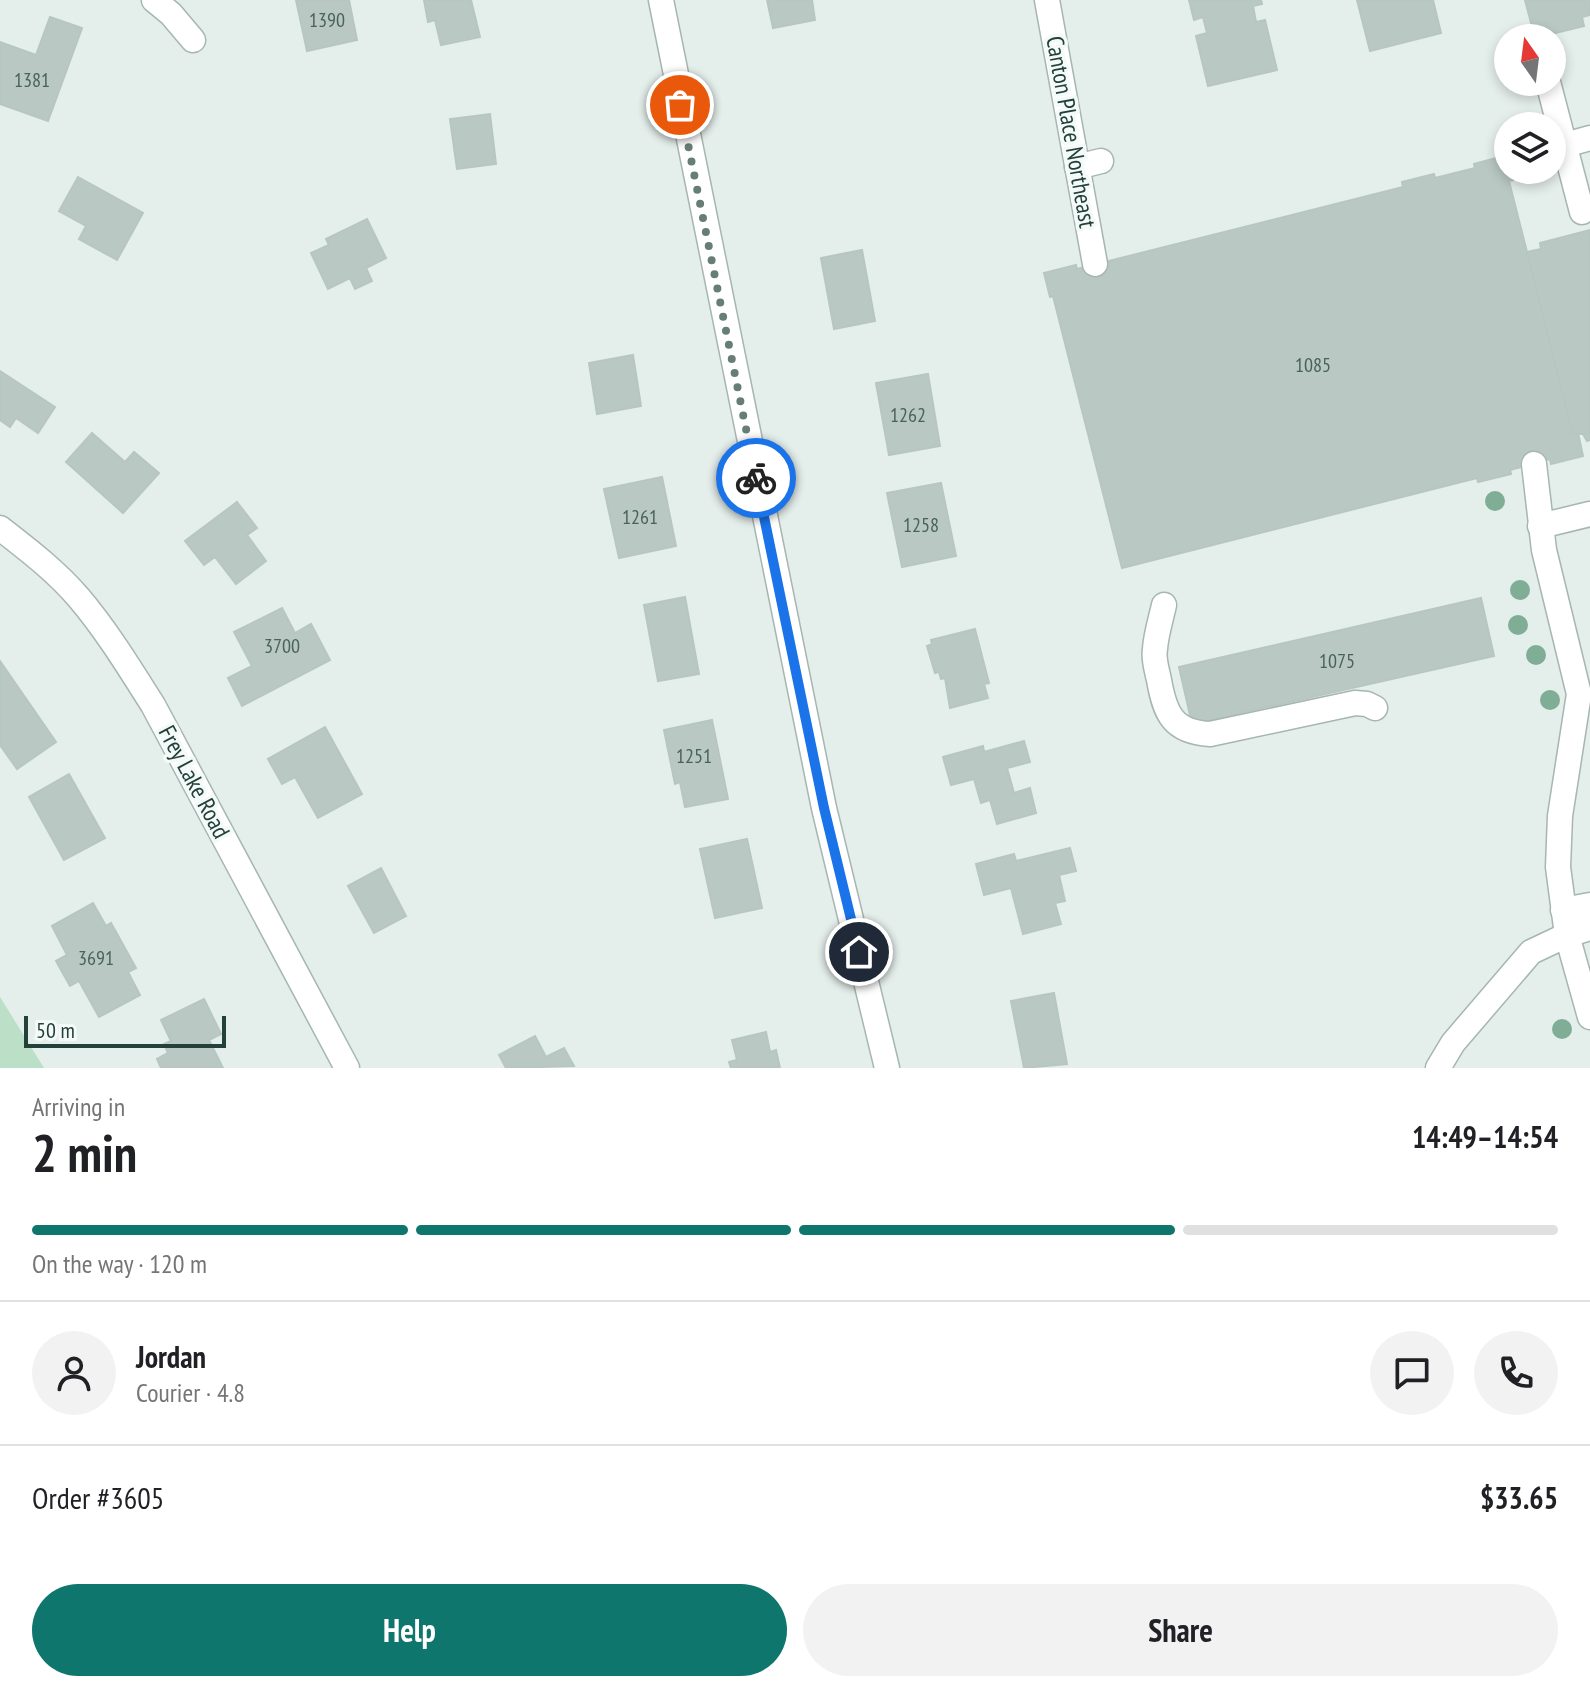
<!DOCTYPE html>
<meta charset="utf-8">
<style>
body{margin:0;font-family:"PT Sans Narrow",sans-serif;background:#f2f2f2;color:#202124;height:100vh;display:flex;flex-direction:column;font-size:30px;white-space:nowrap}
*{box-sizing:border-box;margin:0}
p{font-size:26px;color:#757577}
.icon{flex:none;width:44px;height:44px;fill:none;stroke:currentColor;stroke-width:2;stroke-linecap:round;stroke-linejoin:round}
.map{position:relative;height:1068px;overflow:hidden}
.panel{display:flex;flex-direction:column;background:#fff;flex:1}
.panel>*{flex:none}
.needle{width:52px;rotate:346deg}
.fabs{position:absolute;left:1494px;top:24px;display:grid;gap:16px}
.fabs a{display:grid;place-items:center;width:72px;height:72px;border-radius:50%;background:#fff;box-shadow:0 4px 12px #0003;font-size:40px}
.scale{position:absolute;left:24px;bottom:20px;width:202px;box-sizing:border-box;padding-left:8px;border:4px solid #23403a;border-top:0;font-size:22px;line-height:28px;white-space:nowrap;color:#23403a;-webkit-text-stroke:6px #f4faf7;paint-order:stroke}
.pin{position:absolute;display:grid;place-items:center;width:68px;height:68px;color:#fff;margin:-34px;border:4px solid #fff;border-radius:50%;box-shadow:0 2px 8px #0007}
.courier{position:absolute;display:grid;place-items:center;width:80px;height:80px;margin:-40px;border:6px solid #1a73e8;border-radius:50%;background:#fff;color:#222;box-shadow:0 2px 10px #0007}
.summary em{font-style:normal;font-weight:800}
.summary div{display:flex;flex-direction:column-reverse}
.summary{display:flex;align-items:center;justify-content:space-between;height:136px;padding:0 32px}
h1{font-size:52px;font-weight:800;line-height:60px}
.bar{display:grid;grid-template-columns:repeat(4,1fr);gap:12px 8px;align-content:center;height:96px;padding:0 32px}
.bar i{height:10px;border-radius:6px;background:#e0e0e0}
.bar .selected{background:#0f766e}
.bar p{grid-column:span 4}
.line{display:flex;align-items:center;gap:20px;padding:0 32px;border-top:2px solid #e0e0e0}
.line div{flex:1}
.round{display:grid;place-items:center;flex:none;width:84px;height:84px;border-radius:42px;background:#f2f2f2}
.button{display:flex;gap:16px;margin-top:auto;padding:16px 32px}
.button a{flex:1;height:92px;border-radius:48px;background:#0f766e;color:#fff;font-size:32px;font-weight:800;line-height:92px;text-align:center}
.button a+a{background:#f2f2f2;color:#202124}
.map>svg:first-child{display:block}
.green{fill:#bcdfc8}
.building{fill:#b9c8c3;stroke:#b6c7c1;stroke-width:2}
.lines{fill:none;stroke-linecap:round;stroke-linejoin:round}
.minor-casing{stroke:#a6b6b2;stroke-width:27}
.minor{stroke:#fff;stroke-width:24}
.tree{fill:#7fad95}
.done{stroke:#677d78;stroke-width:8;stroke-dasharray:0 14.4}
.route{stroke:#1a73e8;stroke-width:10}
.labels{text-anchor:middle;stroke-width:7;stroke-linejoin:round;paint-order:stroke}
.number-label{font-size:20px;fill:#48625c}
.street-label{font-size:24px;fill:#23403a;stroke:#f4faf7}
</style>
<div class="map">
<svg width="1590" height="1068" viewBox="0 0 1590 1068">
<rect width="100%" height="100%" fill="#e4eeea"/>
<path class="green" d="M0,997L44,1068H0Z"/>
<g class="building">
<path d="M296,0H349L357,40L307,51Z"/>
<path d="M424,0H471L480,37L441,45L435,20L428,22Z"/>
<path d="M767,0H812L815,20L773,28Z"/>
<path d="M1189,0H1261L1262,4L1253,6L1256,22L1265,20L1277,70L1208,86L1196,36L1207,33L1203,17L1194,20Z"/>
<path d="M1357,0H1433L1441,33L1370,51Z"/>
<path d="M1525,0H1590V15L1582,17L1584,26L1535,38Z"/>
<path d="M50,17L82,28L48,121L0,104V42L36,55Z"/>
<path d="M490,114L496,164L457,169L450,119Z"/>
<path d="M1507,155L1508,170H1510L1513,180L1509,181L1573,434L1578,433L1583,456L1551,464L1550,459L1510,470L1511,474L1478,482L1477,478L1122,568L1053,296L1050,297L1044,273L1076,265L1077,269L1403,187L1402,182L1434,174L1435,178L1475,168L1474,164Z"/>
<path d="M78,177L143,213L117,260L79,239L86,226L59,211Z"/>
<path d="M367,219L386,258L366,268L372,281L355,289L350,278L328,289L311,253L329,245L326,239Z"/>
<path d="M1590,230V440L1587,441L1583,434H1573L1527,252L1541,249L1540,243Z"/>
<path d="M862,250L875,321L834,329L821,258Z"/>
<path d="M633,355L641,406L597,414L589,363Z"/>
<path d="M0,371L55,407L38,433L16,418L10,427L0,420Z"/>
<path d="M928,374L940,446L889,455L876,383Z"/>
<path d="M92,433L125,462L134,452L159,473L123,513L66,462Z"/>
<path d="M662,477L676,546L619,558L604,489Z"/>
<path d="M941,483L956,556L902,567L887,493Z"/>
<path d="M237,502L257,528L247,535L266,561L236,584L215,557L204,565L185,541Z"/>
<path d="M685,597L699,674L658,681L644,605Z"/>
<path d="M1481,598L1494,656L1192,724L1179,667Z"/>
<path d="M282,608L295,633L311,624L330,660L242,706L228,678L252,666L234,632Z"/>
<path d="M975,629L989,683L984,684L988,698L950,708L945,678L941,679L939,672L935,673L927,646L932,644L931,640Z"/>
<path d="M0,661L56,742L17,769L0,745Z"/>
<path d="M712,720L728,799L685,807L680,782L675,784L664,730Z"/>
<path d="M325,727L362,794L318,818L295,777L282,784L268,759Z"/>
<path d="M1024,741L1030,762L1007,768L1014,793L1030,788L1036,813L997,824L990,800L981,803L974,779L951,785L943,757L983,746L984,752Z"/>
<path d="M69,774L105,838L64,860L29,797Z"/>
<path d="M747,839L762,908L715,918L700,849Z"/>
<path d="M1070,848L1076,871L1059,875L1065,901L1055,903L1061,924L1023,934L1011,888L984,895L976,864L1014,854L1016,861Z"/>
<path d="M381,868L406,916L374,933L348,886Z"/>
<path d="M93,903L106,926L111,923L136,968L128,972L140,995L99,1017L79,981L70,986L56,961L67,955L52,926Z"/>
<path d="M1054,993L1067,1064L1024,1068L1011,1001Z"/>
<path d="M204,999L221,1034L209,1040L223,1068H161L157,1059L168,1053L164,1044L171,1041L161,1020Z"/>
<path d="M766,1032L770,1052L776,1050L780,1068H731L729,1062L737,1060L732,1040Z"/>
<path d="M535,1036L546,1057L564,1048L574,1066L506,1068L499,1055Z"/>
</g>
<g class="lines">
<defs>
<g id="minor">
<path d="M154,0L171,14L193,40"/>
<path d="M661,0L824,808L887,1068"/>
<path d="M1047,0L1095,264"/>
<path d="M1548,82L1582,212"/>
<path d="M1565,145L1590,138"/>
<path d="M1077,167L1101,161"/>
<path d="M1534,464L1544,550L1579,694L1560,816L1558,867L1567,935L1590,1017"/>
<path d="M1540,526L1590,514"/>
<path d="M0,528C27,549 56,571 79,598C107,631 130,669 153,705L347,1068"/>
<path d="M1164,605C1161,619 1156,634 1155,649C1153,659 1157,670 1159,680C1165,714 1173,732 1210,734L1355,703L1367,704L1375,708"/>
<path d="M1563,910L1590,905"/>
<path d="M1438,1068L1453,1043L1531,952L1567,935L1590,928"/>
</g>
</defs>
<use href="#minor" class="minor-casing"/>
<use href="#minor" class="minor"/>
</g>
<g class="tree">
<circle cx="1495" cy="501" r="10"/>
<circle cx="1520" cy="590" r="10"/>
<circle cx="1518" cy="625" r="10"/>
<circle cx="1536" cy="655" r="10"/>
<circle cx="1550" cy="700" r="10"/>
<circle cx="1562" cy="1029" r="10"/>
</g>
<g class="lines">
<path class="done" d="M680,105L756,478"/>
<path class="route" d="M756,478L824,808L859,952"/>
</g>
<g class="labels">
<g class="number-label">
<text x="327" y="27">1390</text>
<text x="32" y="87">1381</text>
<text x="1313" y="372">1085</text>
<text x="908" y="422">1262</text>
<text x="640" y="524">1261</text>
<text x="921" y="532">1258</text>
<text x="282" y="653">3700</text>
<text x="1337" y="668">1075</text>
<text x="694" y="763">1251</text>
<text x="96" y="965">3691</text>
</g>
<g class="street-label">
<text transform="translate(1071 132) rotate(80)" y="8">Canton Place Northeast</text>
<text transform="translate(194 782) rotate(62)" y="8">Frey Lake Road</text>
</g>
</g>
</svg>
<div class="fabs">
<a><svg class="needle" viewBox="-14 -14 28 28"><path d="M0-13l5 13h-10z" fill="#e53935"/><path d="M0 13l5-13h-10z" fill="#757577"/></svg></a>
<a><svg class="icon" aria-label="layers" viewBox="0 0 24 24"><path d="M12 4l9 5-9 5-9-5zM3 14l9 5 9-5"/></svg></a>
</div>
<div class="scale">50 m</div>
<div class="pin" style="left:680px;top:105px;background:#ea580c"><svg class="icon" aria-label="bag" viewBox="0 0 24 24"><path d="M5 8h14l-1 12H6zM9 8a3 3 0 0 1 6 0"/></svg></div>
<div class="pin" style="left:859px;top:952px;background:#1f2937"><svg class="icon" aria-label="home" viewBox="0 0 24 24"><path d="M3 11l9-7 9 7M6 9v11h12V9"/></svg></div>
<div class="courier" style="left:756px;top:478px"><svg class="icon" aria-label="bike" viewBox="0 0 24 24"><circle cx="6" cy="16" r="4"/><circle cx="18" cy="16" r="4"/><path d="M6 16l4-8h5l3 8M10 8l3 8H6M13 5h3"/></svg></div>
</div>
<section class="panel">
<div class="summary"><div><h1>2 min</h1><p>Arriving in</p></div><em>14:49–14:54</em></div>
<div class="bar"><i class="selected"></i><i class="selected"></i><i class="selected"></i><i></i><p>On the way · 120 m</p></div>
<div class="line" style="height:144px"><a class="round"><svg class="icon" aria-label="person" viewBox="0 0 24 24"><circle cx="12" cy="8" r="4"/><path d="M4 21q1-7 8-7t8 7"/></svg></a><div><b>Jordan</b><p>Courier · 4.8</p></div><a class="round"><svg class="icon" aria-label="chat" viewBox="0 0 24 24"><path d="M4 5h16v11H9l-5 4z"/></svg></a><a class="round"><svg class="icon" aria-label="phone" viewBox="0 0 24 24"><path d="M5 4h4l2 5-3 2q2 4 5 5l2-3 5 2v4C11 20 4 13 5 4z"/></svg></a></div>
<div class="line" style="height:104px"><div>Order #3605</div><b>$33.65</b></div>
<div class="button"><a>Help</a><a>Share</a></div>
</section>
